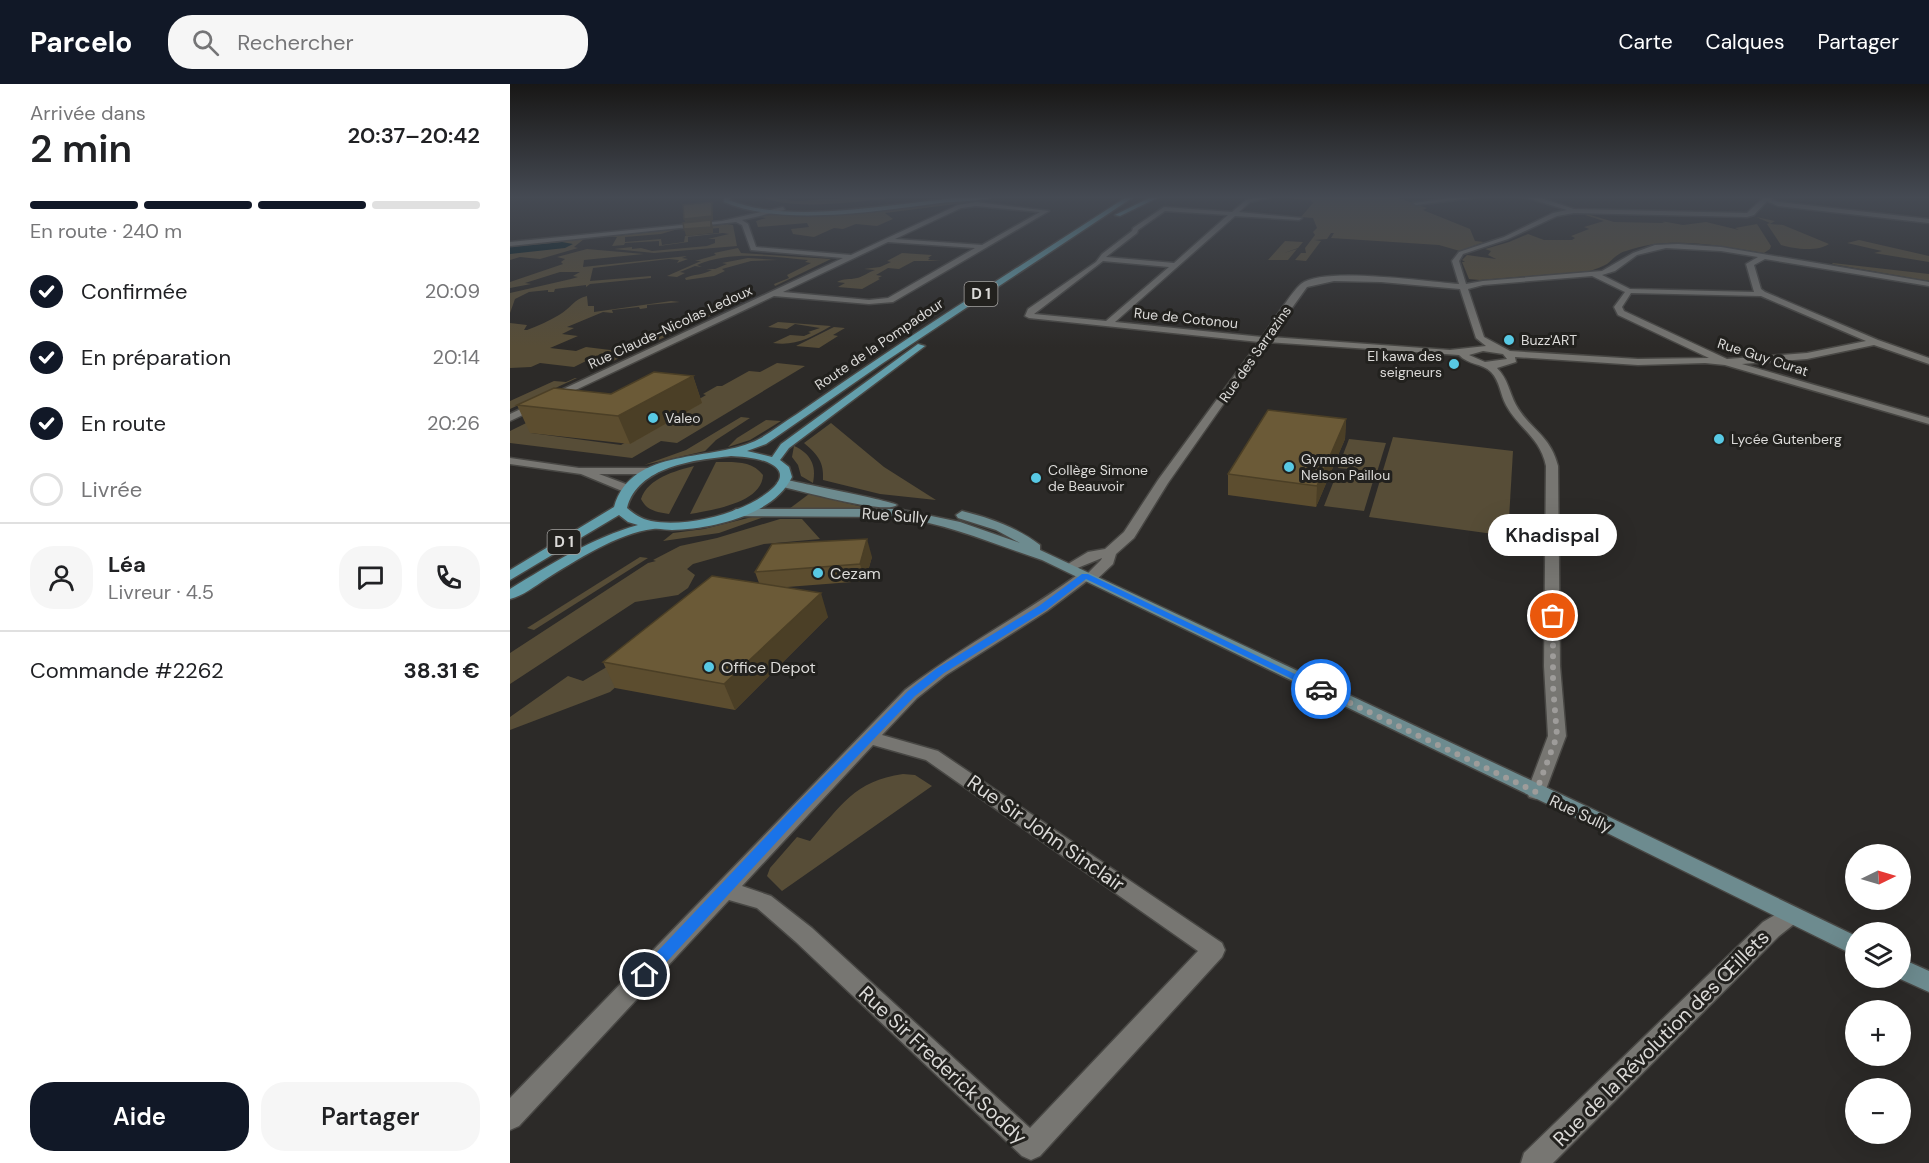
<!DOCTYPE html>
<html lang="fr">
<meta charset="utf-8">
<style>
body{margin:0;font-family:"DM Sans",sans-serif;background:#f6f6f6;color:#202124;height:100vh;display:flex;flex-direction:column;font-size:22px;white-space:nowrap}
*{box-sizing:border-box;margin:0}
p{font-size:20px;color:#757577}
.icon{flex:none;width:33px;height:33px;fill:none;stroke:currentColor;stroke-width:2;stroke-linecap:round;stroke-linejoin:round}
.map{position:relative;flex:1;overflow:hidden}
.details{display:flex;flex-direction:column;background:#fff;width:510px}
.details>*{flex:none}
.needle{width:39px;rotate:85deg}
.buttons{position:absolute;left:1335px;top:760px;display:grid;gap:12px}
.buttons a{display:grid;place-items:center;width:66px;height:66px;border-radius:50%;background:#fff;box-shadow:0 6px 24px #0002;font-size:30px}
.pin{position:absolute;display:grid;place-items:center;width:51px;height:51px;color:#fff;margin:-26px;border:3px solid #fff;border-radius:50%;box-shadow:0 2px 6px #0007}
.courier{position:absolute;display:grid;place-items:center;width:60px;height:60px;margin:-30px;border:4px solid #1a73e8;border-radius:50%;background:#fff;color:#222;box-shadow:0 2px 8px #0007}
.bubble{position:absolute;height:42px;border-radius:21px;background:#fff;box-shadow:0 6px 24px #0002;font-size:20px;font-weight:600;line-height:42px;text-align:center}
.headline em{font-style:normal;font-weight:600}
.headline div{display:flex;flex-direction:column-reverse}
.headline{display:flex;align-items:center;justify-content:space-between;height:102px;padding:0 30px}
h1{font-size:39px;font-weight:600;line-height:45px}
.bar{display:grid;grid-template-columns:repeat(4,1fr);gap:9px 6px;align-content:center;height:72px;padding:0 30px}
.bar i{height:8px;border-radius:4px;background:#e0e0e0}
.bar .active{background:#111827}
.bar p{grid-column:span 4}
.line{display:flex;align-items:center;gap:15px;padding:0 30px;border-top:2px solid #e0e0e0}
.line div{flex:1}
.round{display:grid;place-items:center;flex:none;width:63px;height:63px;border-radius:24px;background:#f6f6f6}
ol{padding:0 30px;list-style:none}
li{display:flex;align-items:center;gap:18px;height:66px}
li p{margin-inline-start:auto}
li .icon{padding:6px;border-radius:50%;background:#111827;color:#fff;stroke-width:4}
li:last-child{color:#757577}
li i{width:33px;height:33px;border:3px solid #e0e0e0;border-radius:50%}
.primary-button{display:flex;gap:12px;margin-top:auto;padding:12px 30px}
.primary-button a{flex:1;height:69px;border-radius:24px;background:#111827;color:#fff;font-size:24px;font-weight:600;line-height:69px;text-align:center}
.primary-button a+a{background:#f6f6f6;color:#202124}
header{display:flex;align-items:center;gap:36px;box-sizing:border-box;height:84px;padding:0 30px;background:#111827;color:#fff}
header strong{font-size:28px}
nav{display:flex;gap:33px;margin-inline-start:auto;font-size:21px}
.search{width:420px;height:54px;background:#f6f6f6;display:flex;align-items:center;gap:15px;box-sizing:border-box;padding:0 21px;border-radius:24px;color:#757577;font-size:22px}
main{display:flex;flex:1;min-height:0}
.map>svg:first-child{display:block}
.green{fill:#574d37}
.water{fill:#031d23}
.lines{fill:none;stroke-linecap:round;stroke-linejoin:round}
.street-casing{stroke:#484744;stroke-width:3}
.secondary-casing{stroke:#484744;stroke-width:3}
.primary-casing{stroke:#484744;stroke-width:3}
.street{fill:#777672;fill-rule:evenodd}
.secondary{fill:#6d8b8f;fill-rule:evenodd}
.primary{fill:#639fac;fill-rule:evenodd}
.wall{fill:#5c4d2f}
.shaded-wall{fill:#4b3f26}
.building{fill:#6b5a37;stroke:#4b3f26;stroke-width:1.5}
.route{fill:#1a73e8}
.done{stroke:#9e9c9a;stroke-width:6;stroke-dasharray:0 10.8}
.poi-dot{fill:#58c9e4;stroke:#22211e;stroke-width:2}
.labels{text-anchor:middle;stroke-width:6;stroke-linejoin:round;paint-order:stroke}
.far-street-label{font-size:14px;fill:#dbdad8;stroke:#22211e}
.far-poi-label{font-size:14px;fill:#dbdad8;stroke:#22211e;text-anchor:start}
.shield{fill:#22211e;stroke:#a4a2a0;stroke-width:1.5}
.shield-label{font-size:15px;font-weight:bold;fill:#dbdad8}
.street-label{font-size:16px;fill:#dbdad8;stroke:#22211e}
.poi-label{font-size:16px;fill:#dbdad8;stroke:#22211e;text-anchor:start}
.near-street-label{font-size:20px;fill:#dbdad8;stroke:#22211e}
</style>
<header>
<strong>Parcelo</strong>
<div class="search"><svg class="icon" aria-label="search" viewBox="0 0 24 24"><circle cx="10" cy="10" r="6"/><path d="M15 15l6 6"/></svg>Rechercher</div>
<nav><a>Carte</a><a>Calques</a><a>Partager</a></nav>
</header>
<main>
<section class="details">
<div class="headline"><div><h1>2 min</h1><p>Arrivée dans</p></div><em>20:37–20:42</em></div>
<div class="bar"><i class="active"></i><i class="active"></i><i class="active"></i><i></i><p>En route · 240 m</p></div>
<ol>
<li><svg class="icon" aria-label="check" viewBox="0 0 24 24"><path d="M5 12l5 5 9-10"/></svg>Confirmée<p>20:09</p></li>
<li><svg class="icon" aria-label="check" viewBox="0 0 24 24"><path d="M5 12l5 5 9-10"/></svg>En préparation<p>20:14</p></li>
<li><svg class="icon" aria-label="check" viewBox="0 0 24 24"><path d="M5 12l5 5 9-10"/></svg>En route<p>20:26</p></li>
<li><i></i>Livrée</li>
</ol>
<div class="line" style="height:108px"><a class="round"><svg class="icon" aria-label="person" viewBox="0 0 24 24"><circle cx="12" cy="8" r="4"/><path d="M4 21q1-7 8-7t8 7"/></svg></a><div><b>Léa</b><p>Livreur · 4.5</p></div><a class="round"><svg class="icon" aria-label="chat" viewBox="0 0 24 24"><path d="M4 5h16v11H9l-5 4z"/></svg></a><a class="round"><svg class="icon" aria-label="phone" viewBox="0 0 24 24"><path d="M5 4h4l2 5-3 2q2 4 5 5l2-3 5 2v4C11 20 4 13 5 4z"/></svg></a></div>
<div class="line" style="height:78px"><div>Commande #2262</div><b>38.31 €</b></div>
<div class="primary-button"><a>Aide</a><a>Partager</a></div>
</section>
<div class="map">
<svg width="1419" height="1079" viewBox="0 0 1419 1079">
<rect width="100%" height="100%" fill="#2c2a28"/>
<g class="green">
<path d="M250,112L285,117L375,112V115C343,118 278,127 250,112Z"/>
<path d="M778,112H883L917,124L913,126L960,145L965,157L974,158L950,167L929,161L821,154L824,149H821L817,155L804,156L811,157L796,177L785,176L791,169H796L795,164L805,151L803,148L807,144L803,134L791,133L803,119L800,116L775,114Z"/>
<path d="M460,116L462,118L375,129L383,135L367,142L346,140L333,145L324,144L304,153L283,150L281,145L299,143L297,139L248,143L246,137L256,134L248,133L263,130H296L282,132Z"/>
<path d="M1077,130L1104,138L1152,139L1155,138L1151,137L1173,141L1196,138L1229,146L1225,144L1247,140L1261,162L1260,165L1254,169C1209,162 1160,151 1116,167C1108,169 1103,175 1097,180C1092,183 1085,185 1080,187L970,196L959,195L952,178H955L952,176L957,171L986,175L978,171L981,167L975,165L999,158L1018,150L1034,156H1062L1065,154L1061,152L1079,145L1074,143L1094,137L1075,131Z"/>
<path d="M1246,133L1265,137L1260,140L1273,141L1319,160C1307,168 1284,165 1271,161L1257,140L1260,139Z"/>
<path d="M217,140L223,141L227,162L144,169L104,165L122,163V165L131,164L142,167L197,162L205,159V155H198L219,150L213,149L178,153V158L149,162V157L115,159L114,161L102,162L107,153H97L168,145L151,150L115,153V158L151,155L152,161L174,158L175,152L209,149V144L171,147Z"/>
<path d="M74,155L64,163L68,164L30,175L10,173L0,176V162Z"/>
<path d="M1349,156L1419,172V178L1364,169L1372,167L1337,159Z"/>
<path d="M775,157L793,158L788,164L774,169L787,165L778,176H758Z"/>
<path d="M228,164L231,169L321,175L265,202L264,200L279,194L277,191L301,179L295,178L298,176C261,173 222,166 187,181L192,183L185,182L170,188L175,189L167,193L157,192L191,177H185L206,171L204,169Z"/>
<path d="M77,165L134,170L74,176L73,183L177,172L172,174L178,175L167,179L169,176L159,175L83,184L80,197L141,192V194L80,200L76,203V201L45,205L44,208H38V206L19,208L5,215L0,229V209L61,195L68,193L63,192L70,188H50L15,199L21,200L0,204V198L53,180L51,178L55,175L47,173Z"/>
<path d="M392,169L422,171L418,174H420L418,176L431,177H404L389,185L378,184L366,191L372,192L368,194L370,195L352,205L328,203L335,199L327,198C334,194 339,196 347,194C353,193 358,188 365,186L354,185L370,183L381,178L377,177Z"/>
<path d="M238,174L268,176L241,177L212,185L215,187L204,192L176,196L175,194C184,190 193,191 202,186L196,185H205L217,180L212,179Z"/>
<path d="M1323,179L1419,190V197L1322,180Z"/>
<path d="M77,212L78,222H84V228L161,217L170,218L137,221V224L130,225L129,223L102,226L103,229L93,228L57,243L64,244L52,250L68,252L40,264L66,267L76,263L108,267L152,247L166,248L101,278L80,275L64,283L30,279L21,283L0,284V239L17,241L14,246H17C28,242 39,237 49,231C60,225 65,214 77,212Z"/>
<path d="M218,222H221L172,245L159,244L198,226Z"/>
<path d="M268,238L321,242C300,254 286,262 263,259L280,251L294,252L301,249L298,248L310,244L285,240L277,245L258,243Z"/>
<path d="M324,243L335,244L323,251L328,252L309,264L286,262Z"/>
<path d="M267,279L295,282L167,359L151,357L122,374L0,359V347L75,310L21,349L111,361L196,311L193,310L207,302H212L239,287L250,288Z"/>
<path d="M65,294H67L0,325V317L44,297L56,298Z"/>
<path d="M231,333L240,334L206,356L195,367L134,381L176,366Z"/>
<path d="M256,336L271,337L240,356L218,363L227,354Z"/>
<path d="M321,339L374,383L426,416L370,410L313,396C314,378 308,371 294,359Z"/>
<path d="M883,353L1003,367L998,452L859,433Z"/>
<path d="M839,355L876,359L867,388L828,384Z"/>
<path d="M284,362C300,369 307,381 303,399L291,392L288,381L282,373Z"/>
<path d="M206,378C223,378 242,376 253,391C252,419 202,426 180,430Z"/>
<path d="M184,382L159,430C147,428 137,427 131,415C138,394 165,387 184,382Z"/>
<path d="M827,389L864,394L854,427L814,422Z"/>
<path d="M299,410L361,425H279Z"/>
<path d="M257,432L209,449L153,457L163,449L194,445L242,433Z"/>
<path d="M270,435H292L310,455L254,460L183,480L177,485L185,491L178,504L168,511L125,518L0,600V569L138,479L146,477L143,476L170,462L207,454Z"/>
<path d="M130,473L138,474L24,546L17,544Z"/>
<path d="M129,564L148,566L100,608L0,646V633L58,592L73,597Z"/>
<path d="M393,690L405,691L422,702L272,807L257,792L260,784L287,753L300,757C331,722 344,697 393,690Z"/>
</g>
<path class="water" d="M52,158L63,160L55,164L0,170V163Z"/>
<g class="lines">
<defs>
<g id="street">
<path d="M754,112H766L740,118L729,128L792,134L789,136L725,132L605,238L752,253C761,241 782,207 791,200C813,182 919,198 949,200L942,177L949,168L994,153L1043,129L1057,126L1018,114L998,112H1025L1064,125L1237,129L1255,112H1261L1262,116L1269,118L1419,135V139L1268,122L1257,117L1244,131L1237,133L1064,129L1047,132L998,155L953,170L949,177L956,200L973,197L1092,187L1123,169L1145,161L1168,160L1211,163L1419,198V202L1255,175L1244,181L1251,205L1255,208L1368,256L1419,274V280L1364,261L1297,275L1232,280L1419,334V340L1215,281L1195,279L1128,281L1005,273L1006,278L987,284C998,295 999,308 1006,321C1020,346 1040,350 1048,382L1050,582L1056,652L1035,708L1033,713L1026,715L1019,713L1017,708L1038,652L1034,582L1036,382C1030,353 1009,345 996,321C990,310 990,297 981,288C972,279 958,281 949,271L757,258L658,399L624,454L606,470L603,480L585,497H577L537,527L436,591L407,614L372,651L428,667L712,859L715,866L712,873L530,1072L521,1076L512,1072L286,858L247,824L219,816L9,1042L0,1046V1014L395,606C451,563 513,531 570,489H578L591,476L592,474L560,487L553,483L578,468L595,465L614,448L648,396L749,258L519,234L515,232L518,225L586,178L592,170L622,147L623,144L654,123L722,128L736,116ZM655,127L718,131L664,179L596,173L627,149L628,146ZM1156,164L1211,167L1248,173L1236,180L1244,208L1120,205L1092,191L1105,187L1127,171ZM593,177L659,183L596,237L524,230ZM1082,192L1115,208L1104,223L1108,231L1199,274L1128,275L1000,267L974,253L958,205L973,201ZM824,197L871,198L950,205L966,254L976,262L940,266L761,253L797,203ZM1121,209L1251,212L1356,257L1297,269L1217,275L1114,227L1112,223ZM973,267L993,270L997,275L975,278L959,271ZM363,661L416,676L688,867L520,1044L302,844L261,812L232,802Z"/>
<path d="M955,112H976L906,121L903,119Z"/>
<path d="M466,118L539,127L383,218L359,220L264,212L0,337V330L333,174L241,166L232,141L226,138L0,162V158L212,137L273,123L275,126L232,136L238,140L246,163L341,171L448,121ZM466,122L530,128L472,161L385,155L451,124ZM378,158L465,164L378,214L359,216L273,208Z"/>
<path d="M0,374L69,384H144L150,387L144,390H89L121,402L123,405L117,409L71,390L0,380Z"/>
<path d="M1280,822L1288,825L1291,831L1288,837L1269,852L1043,1079H1011L1014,1069L1253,838Z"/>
</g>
<g id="secondary">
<path d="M214,112H220L219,116C289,145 408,112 485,112C469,118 447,117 430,119C367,127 273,143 214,118Z"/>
<path d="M273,395C288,399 383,417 387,421C376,431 288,406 269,402L267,399Z"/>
<path d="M226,425H388L450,438L510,459L486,446L448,434L446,431L452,427C480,434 506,443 530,461V466L1095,731L1346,852V872L1081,741L532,476C484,460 438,440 388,433L222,432L220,429Z"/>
<path d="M1390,874L1419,887V908L1388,894H1390Z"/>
</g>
<g id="primary">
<path d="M618,112H625L373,279L256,360L237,367L262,373L271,360L408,260L415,262L279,364L270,376L279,383L282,393C263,432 201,445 162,446C156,446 149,444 143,445C108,449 65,477 36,495C25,502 13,512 0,515V505C41,480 82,454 128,441L118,438L109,431L0,496V486L104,423C122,361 204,379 249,355C262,348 274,338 287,330C313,312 339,294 366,276C449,220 534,167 618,112ZM221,372C234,373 261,374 269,387C272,393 268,399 264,403C237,429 177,444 141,437C131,435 124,430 117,424C128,382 184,376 221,372Z"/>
<path d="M643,112H651L610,132L605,131Z"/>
</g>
</defs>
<use href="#street" class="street-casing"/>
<use href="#secondary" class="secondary-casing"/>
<use href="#primary" class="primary-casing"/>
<use href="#street" class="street"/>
<use href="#secondary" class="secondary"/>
<use href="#primary" class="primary"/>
</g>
<g class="wall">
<path d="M183,292L192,319L120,360L20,349L7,321L101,310Z"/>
<path d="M836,335L835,355L806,423L718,411V390Z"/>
<path d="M362,473L355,497L277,503L318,533L225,626L105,604L93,578L249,499L245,488Z"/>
</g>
<g class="shaded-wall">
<path d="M202,118L203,122V136L175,138L174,135Z"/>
<path d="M201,136L203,143V149L176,152L174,145Z"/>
<path d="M183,292L192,319L120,360L108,332Z"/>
<path d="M836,335L835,355L806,423L807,402Z"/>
<path d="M357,455L362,473L355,497L350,480Z"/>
<path d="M311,509L318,533L225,626L214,600Z"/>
</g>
<g class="building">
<path d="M202,118V132L174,135L173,121Z"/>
<path d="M201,136V143L174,145L173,139Z"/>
<path d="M144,288L183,292L108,332L7,321L44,304L101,310Z"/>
<path d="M758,326L836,335L807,402L718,390Z"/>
<path d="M357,455L350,480L245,488L262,460Z"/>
<path d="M202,492L311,509L214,600L93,578Z"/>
</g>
<linearGradient id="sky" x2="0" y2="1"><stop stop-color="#181716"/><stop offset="0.43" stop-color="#454a53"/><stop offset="1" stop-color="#454a53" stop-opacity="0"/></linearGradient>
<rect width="1419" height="263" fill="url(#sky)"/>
<path class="route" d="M572,490H578L816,605L811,608L807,607L576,495L536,526L434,589L405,612L295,727L140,896L135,897L130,896L128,891L130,886L286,721L398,607L426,585L529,522Z"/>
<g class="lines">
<path class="done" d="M811,605L1026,708L1047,652L1043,602V532"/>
</g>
<g class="poi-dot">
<circle cx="999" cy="256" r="6"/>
<circle cx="944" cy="280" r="6"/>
<circle cx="143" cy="334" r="6"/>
<circle cx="1209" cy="355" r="6"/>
<circle cx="779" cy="383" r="6"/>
<circle cx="526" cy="394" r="6"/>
<circle cx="308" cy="489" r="6"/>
<circle cx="199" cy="583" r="6"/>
</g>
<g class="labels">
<g class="far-street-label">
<text transform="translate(676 234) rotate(6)" y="5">Rue de Cotonou</text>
<text transform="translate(160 243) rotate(-25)" y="5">Rue Claude-Nicolas Ledoux</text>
<text transform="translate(369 260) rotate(-34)" y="5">Route de la Pompadour</text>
<text transform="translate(745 270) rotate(-55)" y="5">Rue des Sarrazins</text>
<text transform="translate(1253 273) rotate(18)" y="5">Rue Guy Curat</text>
</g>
<g class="far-poi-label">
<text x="1011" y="261">Buzz'ART</text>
<text x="932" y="277" text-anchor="end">El kawa des<tspan x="932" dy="16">seigneurs</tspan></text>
<text x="155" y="339">Valeo</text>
<text x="1221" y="360">Lycée Gutenberg</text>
<text x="791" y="380">Gymnase<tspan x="791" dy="16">Nelson Paillou</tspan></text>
<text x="538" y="391">Collège Simone<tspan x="538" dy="16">de Beauvoir</tspan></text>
</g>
<g class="shield">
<rect x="454.5" y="198" width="33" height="24" rx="4.5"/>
<rect x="37.5" y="446" width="33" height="24" rx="4.5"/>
</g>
<g class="shield-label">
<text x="471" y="215">D 1</text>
<text x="54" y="463">D 1</text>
</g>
<g class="street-label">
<text transform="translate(385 431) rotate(4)" y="6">Rue Sully</text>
<text transform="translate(1071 729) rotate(25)" y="6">Rue Sully</text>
</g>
<g class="poi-label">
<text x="320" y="495">Cezam</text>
<text x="211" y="589">Office Depot</text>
</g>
<g class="near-street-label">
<text transform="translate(536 749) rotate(35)" y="7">Rue Sir John Sinclair</text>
<text transform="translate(1151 954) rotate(-45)" y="7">Rue de la Révolution des Œillets</text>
<text transform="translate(433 981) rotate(43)" y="7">Rue Sir Frederick Soddy</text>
</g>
</g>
</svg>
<div class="buttons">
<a><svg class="needle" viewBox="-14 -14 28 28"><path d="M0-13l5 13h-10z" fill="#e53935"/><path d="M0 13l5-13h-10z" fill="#757577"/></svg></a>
<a><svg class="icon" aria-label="layers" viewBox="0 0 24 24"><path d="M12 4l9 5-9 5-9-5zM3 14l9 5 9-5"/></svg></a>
<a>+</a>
<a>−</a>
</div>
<div class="pin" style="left:1043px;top:532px;background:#ea580c"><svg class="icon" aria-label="bag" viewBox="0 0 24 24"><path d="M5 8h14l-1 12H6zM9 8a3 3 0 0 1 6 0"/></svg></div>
<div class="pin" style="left:135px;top:891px;background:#1f2937"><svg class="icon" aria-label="home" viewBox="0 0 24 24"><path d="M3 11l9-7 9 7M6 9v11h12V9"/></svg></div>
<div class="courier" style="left:811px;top:605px"><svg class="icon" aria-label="car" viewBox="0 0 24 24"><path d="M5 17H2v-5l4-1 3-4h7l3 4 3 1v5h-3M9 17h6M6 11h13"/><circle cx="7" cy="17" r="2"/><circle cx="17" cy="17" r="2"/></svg></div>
<div class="bubble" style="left:978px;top:430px;width:129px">Khadispal</div>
</div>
</main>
